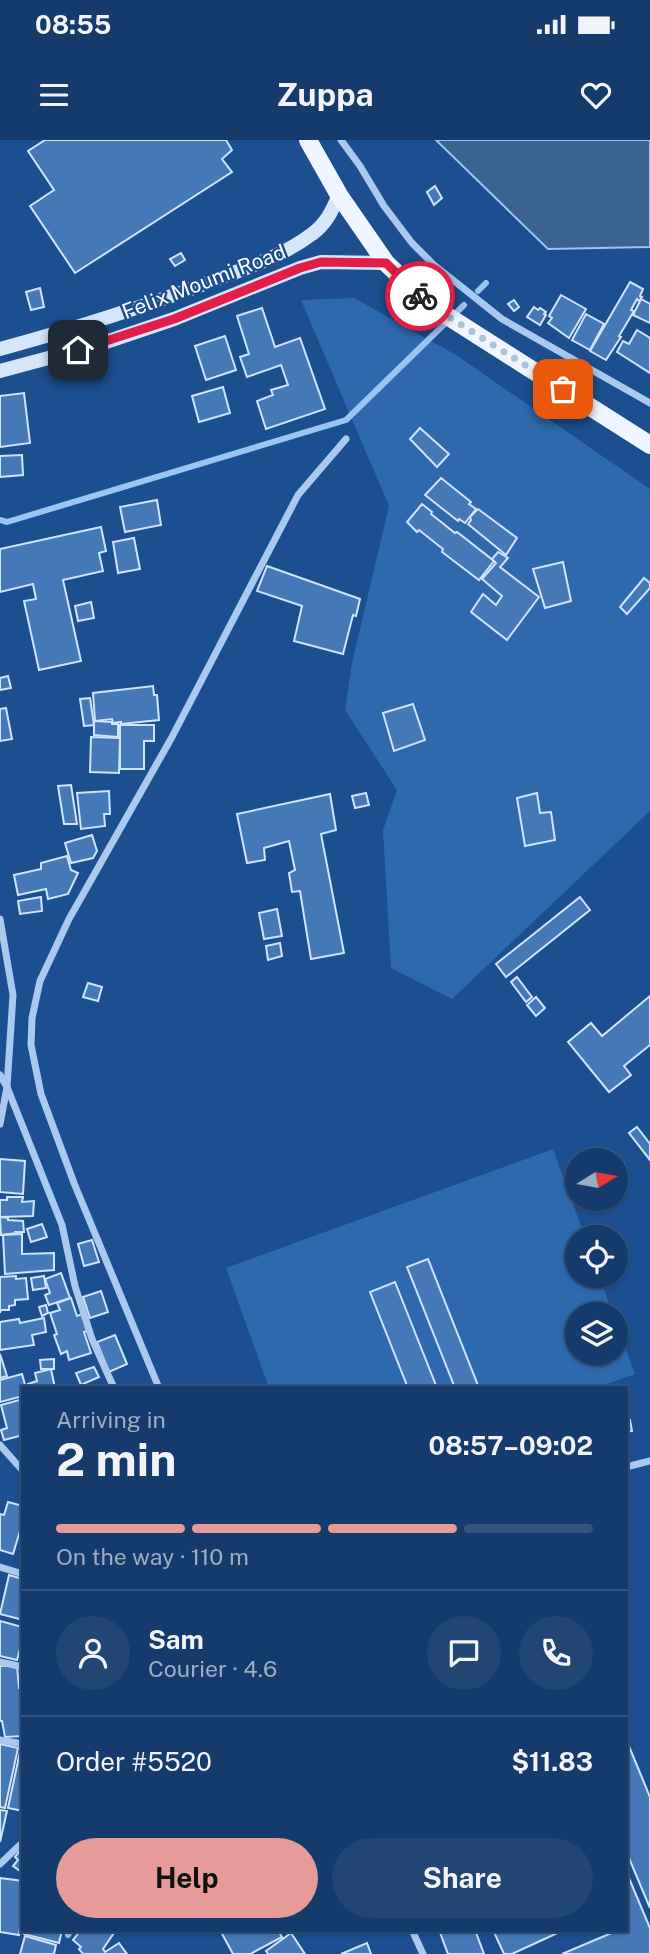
<!DOCTYPE html>
<meta charset="utf-8">
<style>
body{margin:0;font-family:"Public Sans",sans-serif;background:#214673;color:#f1f3f6;height:100vh;display:flex;flex-direction:column;font-size:26px;white-space:nowrap}
*{box-sizing:border-box;margin:0}
p{font-size:23px;color:#9dadc1}
.icon{flex:none;width:38px;height:38px;fill:none;stroke:currentColor;stroke-width:2;stroke-linecap:round;stroke-linejoin:round}
.map{position:relative;flex:1;overflow:hidden}
.side{position:absolute;left:21px;top:1246px;width:607px;height:546px;display:flex;flex-direction:column;background:#143b6b;border-radius:0px;box-shadow:0 2px 5px #0004,0 0 0 2px #33557e}
.side>*{flex:none}
.needle{width:46px;rotate:79deg}
.controls{position:absolute;left:565px;top:1008px;display:grid;gap:14px}
.controls a{display:grid;place-items:center;width:63px;height:63px;border-radius:50%;background:#143b6b;box-shadow:0 2px 5px #0004,0 0 0 2px #33557e;font-size:35px}
.pin{position:absolute;display:grid;place-items:center;width:60px;height:60px;color:#fff;margin:-30px;border-radius:14px;box-shadow:0 4px 10px #0006}
.courier{position:absolute;display:grid;place-items:center;width:70px;height:70px;margin:-35px;border:5px solid #e11d48;border-radius:50%;background:#fff;color:#222;box-shadow:0 2px 9px #0007}
.summary em{font-style:normal;font-weight:700}
.summary div{display:flex;flex-direction:column-reverse}
.summary{display:flex;align-items:center;justify-content:space-between;height:119px;padding:0 35px}
h1{font-size:46px;font-weight:700;line-height:52px}
.bar{display:grid;grid-template-columns:repeat(4,1fr);gap:10px 7px;align-content:center;height:84px;padding:0 35px}
.bar i{height:9px;border-radius:5px;background:#33557e}
.bar .current{background:#e69b98}
.bar p{grid-column:span 4}
.line{display:flex;align-items:center;gap:18px;padding:0 35px;border-top:2px solid #33557e}
.line div{flex:1}
.round{display:grid;place-items:center;flex:none;width:74px;height:74px;border-radius:37px;background:#214673}
.action{display:flex;gap:14px;margin-top:auto;padding:14px 35px}
.action a{flex:1;height:80px;border-radius:42px;background:#e69b98;color:#111;font-size:28px;font-weight:700;line-height:80px;text-align:center}
.action a+a{background:#214673;color:#f1f3f6}
.status{display:flex;justify-content:space-between;align-items:center;height:49px;padding:0 35px;background:#143b6b;direction:ltr}
.status svg{height:19px;fill:currentColor}
header{display:flex;justify-content:space-between;align-items:center;height:91px;padding:0 35px;background:#143b6b;font-size:32px;font-weight:700}
.map>svg:first-child{display:block}
.green{fill:#2e69ad}
.water{fill:#3c6290;stroke:#9cc4f0;stroke-width:2}
.lines{fill:none;stroke-linecap:round;stroke-linejoin:round}
.stream{stroke:#9cc4f0;stroke-width:6}
.building{fill:#4478b7;stroke:#cfe3fa;stroke-width:2}
.street{stroke:#a9c9ee;stroke-width:7}
.secondary{stroke:#d6e6fa;stroke-width:14}
.primary{stroke:#f0f6ff;stroke-width:18}
.done{stroke:#afc1d8;stroke-width:7;stroke-dasharray:0 12.6}
.route{stroke:#e11d48;stroke-width:9}
.labels{text-anchor:middle;stroke-width:5;stroke-linejoin:round;paint-order:stroke}
.street-label{font-size:21px;fill:#fff;stroke:#1b4f8f}
</style>
<div class="status"><b>08:55</b><svg viewBox="0 0 49 12"><path d="M0 12V9h3v3zM5 12V6h3v6zM10 12V3h3v9zM15 12V0h3v12zM26 1h20v11H26zM47 4h2v5h-2z"/></svg></div>
<header><svg class="icon" aria-label="menu" viewBox="0 0 24 24"><path d="M4 6h16M4 12h16M4 18h16"/></svg>Zuppa<svg class="icon" aria-label="heart" viewBox="0 0 24 24"><path d="M12 20l-8-8c-3-5 5-10 8-4 3-6 11-1 8 4z"/></svg></header>
<div class="map">
<svg width="650" height="1814" viewBox="0 0 650 1814">
<rect width="100%" height="100%" fill="#1b4f8f"/>
<g class="green">
<path d="M354,158L456,215L650,349V671L452,859L391,828L383,690L397,650L345,570L352,523L389,366L301,160Z"/>
<path d="M553,1009L585,1097H578V1136H599L613,1174H578V1213H616V1182L635,1234L596,1248H269L226,1128Z"/>
</g>
<path class="water" d="M436,0H650V107L548,109Z"/>
<g class="lines">
<g class="stream">
<path d="M478,151L486,143"/>
<path d="M0,380L7,382L346,280L464,165"/>
<path d="M68,1795L71,1790"/>
</g>
</g>
<g class="building">
<path d="M45,0H226L232,10L222,19L232,32L75,133L30,66L54,50L28,11Z"/>
<path d="M435,46L442,58L434,65L427,52Z"/>
<path d="M181,113L185,120L175,126L170,119Z"/>
<path d="M630,142L643,149L640,156L642,157L639,161L637,159L631,170L634,171L619,196L621,197L606,220L590,211Z"/>
<path d="M40,148L44,167L31,170L26,152Z"/>
<path d="M561,155L586,169L569,198L548,183L552,178L549,176Z"/>
<path d="M641,159L650,164V183L633,175Z"/>
<path d="M514,160L519,167L514,171L508,164Z"/>
<path d="M534,167L538,170L540,168L546,172L544,174L546,175L540,185L527,177Z"/>
<path d="M262,168L275,207L300,198L325,269L266,289L257,261L273,255L271,250L288,245L281,225L247,237L240,217L249,214L237,176Z"/>
<path d="M586,174L604,184L590,210L572,200Z"/>
<path d="M637,190L650,198V233L617,212L623,201L629,204Z"/>
<path d="M225,196L236,230L206,240L195,206Z"/>
<path d="M223,247L230,273L199,282L192,256Z"/>
<path d="M24,253L30,303L0,307V256Z"/>
<path d="M420,288L449,314L437,327L410,299Z"/>
<path d="M22,315L23,335L0,337V316Z"/>
<path d="M441,338L471,362L469,364L476,369L465,383L459,379L458,381L425,355Z"/>
<path d="M157,360L161,385L125,392L120,367Z"/>
<path d="M422,364L432,372L431,374L455,393L457,392L494,421L479,440L442,412L443,409L419,390L417,392L407,382Z"/>
<path d="M478,369L517,398L506,415L468,384L471,380L470,377Z"/>
<path d="M101,387L106,411L99,413L103,431L63,440L81,521L39,530L24,461L36,459L33,444L0,452V409Z"/>
<path d="M134,398L140,429L118,433L113,402Z"/>
<path d="M498,412L508,418L500,427L539,457L507,500L471,472L483,454L496,465L502,456L482,439L496,423L492,419Z"/>
<path d="M563,422L571,461L545,468L533,429Z"/>
<path d="M267,426L360,459L356,476L353,475L343,514L294,501L302,466L257,451Z"/>
<path d="M644,438L650,443V448L627,474L620,467Z"/>
<path d="M91,462L94,478L78,481L75,466Z"/>
<path d="M8,536L11,548L0,550V538Z"/>
<path d="M153,546L154,555H157L159,580L121,584V582L113,583L112,579L95,581L93,553Z"/>
<path d="M90,558L94,585L84,586L80,559Z"/>
<path d="M413,564L425,600L394,611L383,573Z"/>
<path d="M6,568L12,599L0,601V569Z"/>
<path d="M94,581L112,582V584H118V597L94,595Z"/>
<path d="M120,585H154V601H144V629H120Z"/>
<path d="M91,597L120,598L119,633L90,632Z"/>
<path d="M71,645L77,684H64L58,646Z"/>
<path d="M109,651L110,674H104L105,686L81,689L77,653Z"/>
<path d="M366,653L369,665L355,668L352,656Z"/>
<path d="M537,653L540,673L551,672L555,700L525,706L517,658Z"/>
<path d="M330,654L336,690L321,694L344,813L311,819L300,751L292,752L289,733L295,730L289,701L264,708L265,720L247,723L237,674Z"/>
<path d="M92,695L97,711L93,718L71,723L65,703Z"/>
<path d="M67,716L71,730L78,733L68,754L48,759L46,749L18,755L14,735L41,729V723Z"/>
<path d="M41,757L42,771L20,774L18,761Z"/>
<path d="M580,757L590,770L506,837L496,824Z"/>
<path d="M277,769L282,796L264,799L259,773Z"/>
<path d="M280,803L282,816L268,820L266,806Z"/>
<path d="M517,837L532,857L526,862L511,842Z"/>
<path d="M88,843L102,847L98,861L83,857Z"/>
<path d="M650,856V905L624,926L631,935L609,952L568,902L591,883L602,896Z"/>
<path d="M536,857L545,868L536,876L527,865Z"/>
<path d="M637,987L650,1004V1020L629,993Z"/>
<path d="M0,1019L25,1021L23,1054L0,1052Z"/>
<path d="M7,1057H23L22,1062L34,1061L33,1076L0,1077V1060H7Z"/>
<path d="M0,1077L8,1078V1080L23,1081L24,1092H16L17,1093L1,1095Z"/>
<path d="M42,1084L47,1097L31,1102L27,1089Z"/>
<path d="M22,1094V1114L54,1113V1130L5,1134L3,1095Z"/>
<path d="M92,1100L99,1122L84,1126L78,1104Z"/>
<path d="M428,1119L479,1248H455L407,1127Z"/>
<path d="M61,1133L70,1158L49,1165L45,1155L50,1153L45,1139Z"/>
<path d="M16,1136V1139L26,1138L28,1159L15,1160V1165L9,1166V1170H1L0,1173V1137Z"/>
<path d="M44,1136L46,1148L33,1150L31,1138Z"/>
<path d="M395,1142L437,1248H408L370,1152Z"/>
<path d="M101,1151L108,1172L90,1178L83,1157Z"/>
<path d="M71,1158L77,1176L82,1174L88,1191L84,1192L91,1213L69,1220L67,1211L61,1214L54,1195L57,1194L50,1173L60,1170L57,1163Z"/>
<path d="M46,1165L48,1173L42,1176L39,1167Z"/>
<path d="M44,1178L46,1192L32,1195L34,1205L0,1210V1182L19,1179L20,1183Z"/>
<path d="M115,1195L127,1224L109,1232L97,1202Z"/>
<path d="M0,1214L7,1236L0,1238Z"/>
<path d="M54,1219V1229H41L40,1220Z"/>
<path d="M94,1227L99,1237L81,1245L76,1233Z"/>
<path d="M51,1229L55,1248H29L28,1244L37,1241L35,1233Z"/>
<path d="M22,1234L26,1248H23V1256L0,1262V1240Z"/>
<path d="M23,1259V1295L4,1300L1,1290L7,1288L1,1265Z"/>
<path d="M626,1280H630L632,1291L626,1292Z"/>
<path d="M8,1362L23,1366V1381L13,1414L0,1410V1374L4,1375Z"/>
<path d="M9,1435L23,1439V1480L0,1474Z"/>
<path d="M0,1481L22,1487L20,1497L23,1498L17,1520L0,1516Z"/>
<path d="M0,1526H17L19,1548H23V1596L5,1597L2,1581H0Z"/>
<path d="M626,1599L650,1657V1768L626,1711Z"/>
<path d="M0,1604L18,1608L5,1668L0,1667Z"/>
<path d="M21,1607H23V1671L8,1668Z"/>
<path d="M0,1670L7,1671L0,1702Z"/>
<path d="M23,1707V1733L13,1726L18,1720L15,1717Z"/>
<path d="M626,1731L650,1788V1814H562L614,1792L613,1790H626Z"/>
<path d="M0,1738L23,1741V1770L19,1795L0,1792Z"/>
<path d="M25,1790H62L59,1803L24,1794Z"/>
<path d="M81,1790H116L103,1809L105,1812L119,1803L127,1814H83L79,1809L81,1807L73,1800Z"/>
<path d="M220,1790H278L282,1797L252,1813V1814H233Z"/>
<path d="M439,1790H475L484,1814H448Z"/>
<path d="M493,1790H564L512,1814H504Z"/>
<path d="M291,1793L305,1814H268L266,1811Z"/>
<path d="M25,1796L56,1805L54,1814H20Z"/>
<path d="M367,1803L371,1814H341Z"/>
</g>
<g class="lines">
<g class="street">
<path d="M341,0L360,26L384,66L412,103L434,125L502,179L650,263"/>
<path d="M0,779L13,855L7,947L0,984"/>
<path d="M0,935L7,947L62,1085L75,1146L92,1199L114,1248"/>
<path d="M159,1248L74,1043L41,954L31,905L32,878L40,841L69,779L172,597L298,355L346,299"/>
<path d="M0,1305L23,1331"/>
<path d="M626,1327L650,1321"/>
<path d="M0,1427L23,1434"/>
<path d="M0,1522L23,1527"/>
<path d="M0,1600L23,1604"/>
<path d="M0,1724L23,1702"/>
<path d="M412,1790L423,1814"/>
</g>
<g class="secondary">
<path d="M0,209C73,189 144,167 215,140C248,127 283,116 312,94C326,84 332,71 339,55"/>
<path d="M0,231L97,205L174,179L300,128L321,122L386,123"/>
</g>
<path class="primary" d="M308,0L339,55L386,123L430,165L650,305"/>
</g>
<g class="lines">
<path class="done" d="M420,156L430,165L563,249"/>
<path class="route" d="M78,210L174,179L300,128L321,122L386,123L420,156"/>
</g>
<g class="labels">
<g class="street-label">
<text transform="translate(204 142) rotate(-21)" y="7">Felix Moumi Road</text>
</g>
</g>
</svg>
<div class="controls">
<a><svg class="needle" viewBox="-14 -14 28 28"><path d="M0-13l5 13h-10z" fill="#e53935"/><path d="M0 13l5-13h-10z" fill="#9dadc1"/></svg></a>
<a><svg class="icon" aria-label="locate" viewBox="0 0 24 24"><circle cx="12" cy="12" r="6"/><path d="M12 2v4M12 18v4M2 12h4M18 12h4"/></svg></a>
<a><svg class="icon" aria-label="layers" viewBox="0 0 24 24"><path d="M12 4l9 5-9 5-9-5zM3 14l9 5 9-5"/></svg></a>
</div>
<div class="pin" style="left:563px;top:249px;background:#ea580c"><svg class="icon" aria-label="bag" viewBox="0 0 24 24"><path d="M5 8h14l-1 12H6zM9 8a3 3 0 0 1 6 0"/></svg></div>
<div class="pin" style="left:78px;top:210px;background:#1f2937"><svg class="icon" aria-label="home" viewBox="0 0 24 24"><path d="M3 11l9-7 9 7M6 9v11h12V9"/></svg></div>
<div class="courier" style="left:420px;top:156px"><svg class="icon" aria-label="bike" viewBox="0 0 24 24"><circle cx="6" cy="16" r="4"/><circle cx="18" cy="16" r="4"/><path d="M6 16l4-8h5l3 8M10 8l3 8H6M13 5h3"/></svg></div>
<section class="side">
<div class="summary"><div><h1>2 min</h1><p>Arriving in</p></div><em>08:57–09:02</em></div>
<div class="bar"><i class="current"></i><i class="current"></i><i class="current"></i><i></i><p>On the way · 110 m</p></div>
<div class="line" style="height:126px"><a class="round"><svg class="icon" aria-label="person" viewBox="0 0 24 24"><circle cx="12" cy="8" r="4"/><path d="M4 21q1-7 8-7t8 7"/></svg></a><div><b>Sam</b><p>Courier · 4.6</p></div><a class="round"><svg class="icon" aria-label="chat" viewBox="0 0 24 24"><path d="M4 5h16v11H9l-5 4z"/></svg></a><a class="round"><svg class="icon" aria-label="phone" viewBox="0 0 24 24"><path d="M5 4h4l2 5-3 2q2 4 5 5l2-3 5 2v4C11 20 4 13 5 4z"/></svg></a></div>
<div class="line" style="height:91px"><div>Order #5520</div><b>$11.83</b></div>
<div class="action"><a>Help</a><a>Share</a></div>
</section>
</div>
